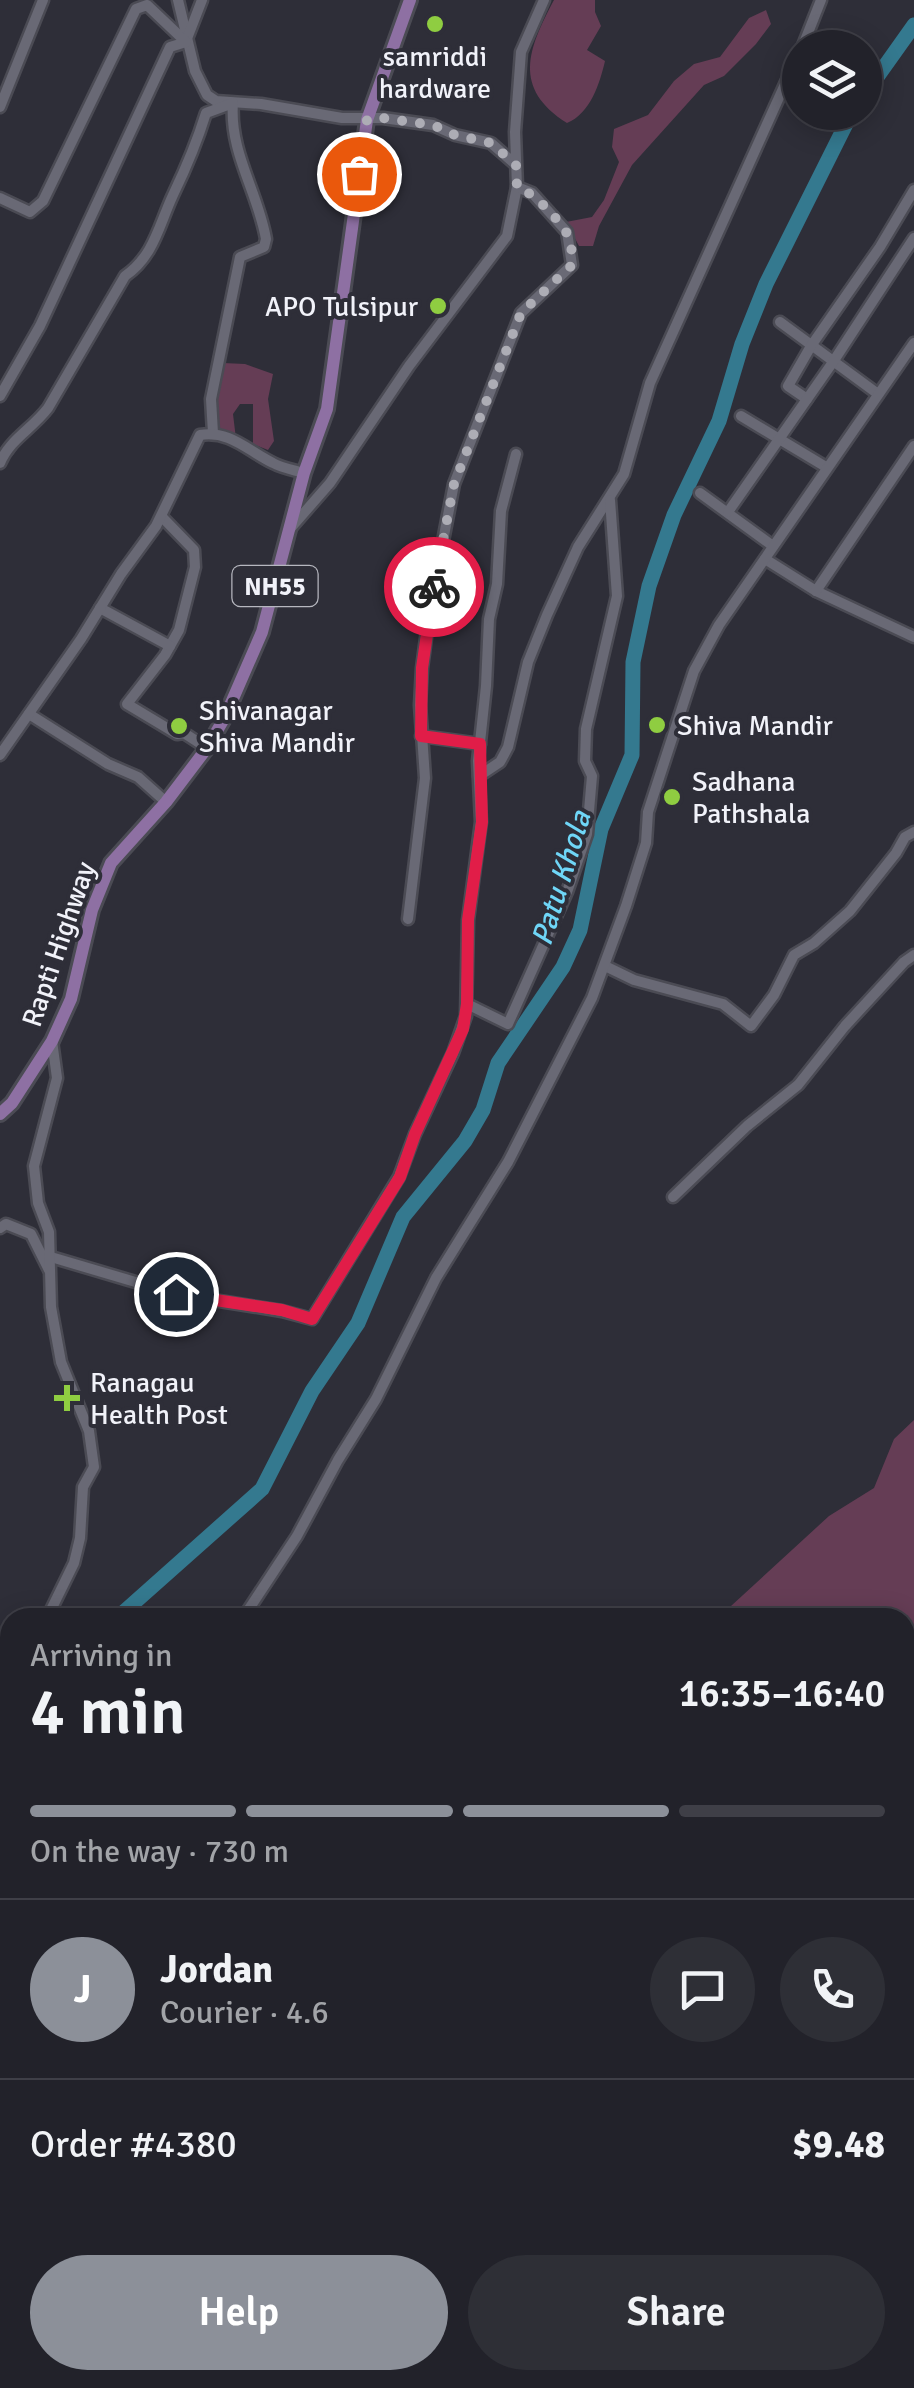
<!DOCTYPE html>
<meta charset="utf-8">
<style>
body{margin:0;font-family:Signika,sans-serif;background:#2e2f36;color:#f1f3f6;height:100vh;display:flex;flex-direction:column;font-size:38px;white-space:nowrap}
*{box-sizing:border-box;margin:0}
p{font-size:32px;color:#a2a4a8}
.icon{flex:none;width:55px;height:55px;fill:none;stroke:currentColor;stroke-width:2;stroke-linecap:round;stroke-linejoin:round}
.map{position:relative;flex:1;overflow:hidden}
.panel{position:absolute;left:0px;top:1608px;width:915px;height:782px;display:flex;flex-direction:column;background:#22222a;border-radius:30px 30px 0 0;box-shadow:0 5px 25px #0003,0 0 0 2px #3f3f47}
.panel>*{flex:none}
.tools{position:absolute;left:782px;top:30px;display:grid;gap:20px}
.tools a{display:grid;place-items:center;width:100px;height:100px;border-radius:50%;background:#22222a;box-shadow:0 5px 25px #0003,0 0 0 2px #3f3f47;font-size:50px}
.pin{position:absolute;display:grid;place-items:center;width:85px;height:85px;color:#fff;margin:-42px;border:5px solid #fff;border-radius:50%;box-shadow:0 2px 10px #0007}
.courier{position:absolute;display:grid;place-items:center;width:100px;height:100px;margin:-50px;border:8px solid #e11d48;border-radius:50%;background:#fff;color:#222;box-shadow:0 2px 12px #0007}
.summary em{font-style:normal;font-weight:600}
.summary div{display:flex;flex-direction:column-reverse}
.summary{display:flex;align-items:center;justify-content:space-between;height:170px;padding:0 30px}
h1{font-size:65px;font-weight:600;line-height:75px}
.bar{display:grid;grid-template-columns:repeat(4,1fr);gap:15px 10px;align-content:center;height:120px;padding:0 30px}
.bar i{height:12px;border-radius:8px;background:#3f3f47}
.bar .on{background:#8c9099}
.bar p{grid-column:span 4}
.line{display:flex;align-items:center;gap:25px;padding:0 30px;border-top:2px solid #3f3f47}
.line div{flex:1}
.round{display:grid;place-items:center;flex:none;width:105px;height:105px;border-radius:52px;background:#2e2f36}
.button{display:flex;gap:20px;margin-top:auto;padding:20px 30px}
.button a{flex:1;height:115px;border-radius:60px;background:#8c9099;color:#fff;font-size:40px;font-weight:600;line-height:115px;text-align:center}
.button a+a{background:#2e2f36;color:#f1f3f6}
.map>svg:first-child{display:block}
.green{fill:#653d55}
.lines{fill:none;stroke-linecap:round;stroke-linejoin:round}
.river{stroke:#34798f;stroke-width:15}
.minor-casing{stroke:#4b4b54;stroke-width:15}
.major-casing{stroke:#4b4b54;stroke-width:18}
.minor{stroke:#696975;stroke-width:10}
.major{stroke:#8e70a3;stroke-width:12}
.done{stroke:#adadb5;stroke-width:10;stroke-dasharray:0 18}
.route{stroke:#e11d48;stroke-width:12}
.poi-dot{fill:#8fcd41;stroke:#2e2e38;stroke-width:4}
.labels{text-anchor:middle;stroke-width:8;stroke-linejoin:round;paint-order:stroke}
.shield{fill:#2e2e38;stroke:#b6b7bf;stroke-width:2.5}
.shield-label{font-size:25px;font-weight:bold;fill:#f1f2f9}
.poi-label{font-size:28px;fill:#f1f2f9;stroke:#2e2e38;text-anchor:start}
.street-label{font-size:28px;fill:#f1f2f9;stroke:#2e2e38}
.water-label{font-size:30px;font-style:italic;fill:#6fd6f7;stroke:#2e2e38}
</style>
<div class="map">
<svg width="914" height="2388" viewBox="0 0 914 2388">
<rect width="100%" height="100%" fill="#2e2e38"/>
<g class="green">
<path d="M554,0H595V12L601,26L587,50L605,61C600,83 590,114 567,123C512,88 528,49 554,0Z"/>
<path d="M766,10L771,24L756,44L724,76L704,85L632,165L599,226L593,246H579L566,222L592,217L604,200L619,162L612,147L614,129L648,115L674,81L694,64L720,57L749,18Z"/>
<path d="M223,363L245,364L273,374L268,399L274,441L268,450L253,444V404H240L233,414L236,439L217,429L216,394Z"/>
<path d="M914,1420V1806L905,1813V1618L719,1617L829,1516L874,1488L894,1439Z"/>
<path d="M914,2316V2388H851L850,2380H905V2319Z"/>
</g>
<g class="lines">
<g class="river">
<path d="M865,94L914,25"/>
<path d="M117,1618L262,1489L312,1391L358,1323L403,1217L465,1141L483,1110L498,1063L563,967L580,930L601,829L632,755L633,662L649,586L674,515L719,421L742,344L766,284L852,112"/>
<path d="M0,1825L10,1808"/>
</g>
<defs>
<g id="minor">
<path d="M178,0L195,71L207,95L216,101L261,104L342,118H383L433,125L455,135L491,143L515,164"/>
<path d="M188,36L202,0"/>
<path d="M802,48L821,0"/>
<path d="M0,107L43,0"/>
<path d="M0,198L30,212L43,201L136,9L147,5L186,42L170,47L40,326L0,396"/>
<path d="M780,322L878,394"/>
<path d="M807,399L788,386L811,346L880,247L914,190"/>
<path d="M741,416L826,467"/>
<path d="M0,463C10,439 32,429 48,408L125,276C154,256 159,225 173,195C186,168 197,142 206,113L233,103C229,152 258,192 266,239L264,247L240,257L211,399L213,433"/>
<path d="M700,493L773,546"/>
<path d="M728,512L833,362L914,238"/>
<path d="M162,517L194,550L195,567L179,630L165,655L127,704L177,734L184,733L207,748"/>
<path d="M289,530L330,483L409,366L507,236L517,187L515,132L521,52L544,0"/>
<path d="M765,559L816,591L914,637"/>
<path d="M816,591L914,446"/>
<path d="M100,608L170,646"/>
<path d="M29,714L108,764L138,777L166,802"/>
<path d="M421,736L480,744"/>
<path d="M0,755L81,639L121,574L156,526L200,435C230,430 248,451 273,463C282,468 294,470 304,473"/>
<path d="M479,776L500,762L508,747L528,662L547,615L578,547L624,474L650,383L800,51"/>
<path d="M408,919L425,778L420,705L422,668L430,608L454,484L521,313L572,265L567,232L532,193L517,187"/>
<path d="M605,966L634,980L723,1004L751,1026L774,995L794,955L814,943L850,911L896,853L905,837L914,832"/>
<path d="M467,1004L508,1024L567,892L587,834L592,776L585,761L586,729L617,596L610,500"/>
<path d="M673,1197L747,1126L798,1085L845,1026L904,962L914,955"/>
<path d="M0,1228L6,1224L31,1234L49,1270"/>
<path d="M51,1257L176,1294L282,1311L312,1319L399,1177L415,1134L453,1053L466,1016L468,920L481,822L478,761L486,686L489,619L497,584L501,511L516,454"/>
<path d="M47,1618L74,1563L80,1538L83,1487L94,1467L89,1431L61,1362L51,1307L49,1232L38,1203L34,1166L57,1078L52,1041"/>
<path d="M243,1618L297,1536L338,1460L376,1399L436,1278L508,1162L592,998L626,906L646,843L648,812L694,671L719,625L914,343"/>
<path d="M0,1730L10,1703"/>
<path d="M0,1854L10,1863"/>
<path d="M905,1887L914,1896"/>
<path d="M905,1912L914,1900"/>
<path d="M125,2388L128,2380"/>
<path d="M193,2388L194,2380"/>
<path d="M363,2388L365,2380"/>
<path d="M612,2388L619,2380"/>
</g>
<path id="major" d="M0,1114L12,1103L52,1041L71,999L92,910L111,863L166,802L207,748L225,717L262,632L304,473L327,409L367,120L410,0"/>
</defs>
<use href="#minor" class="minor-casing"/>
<use href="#major" class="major-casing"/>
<use href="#minor" class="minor"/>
<use href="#major" class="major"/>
</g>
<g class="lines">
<path class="done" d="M359,174L367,120L382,118L433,125L455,135L491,143L516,165L517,188C533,191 557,218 566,232C572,241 572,254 572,265L521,313L454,484L434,587"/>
<path class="route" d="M176,1294L282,1310L312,1319L400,1177L415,1134L463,1029L467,1004L468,920L482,822L480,744L421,736L422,668L434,587"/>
</g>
<g class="poi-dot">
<circle cx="435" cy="24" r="10"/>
<circle cx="438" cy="306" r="10"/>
<circle cx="657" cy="725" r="10"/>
<circle cx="179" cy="726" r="10"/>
<circle cx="672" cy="797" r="10"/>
<path d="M62 1383h10v10h10v10h-10v10h-10v-10h-10v-10h10z"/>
</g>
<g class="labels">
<rect class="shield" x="232.5" y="566" width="85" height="40" rx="8"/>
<g class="shield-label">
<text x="275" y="595">NH55</text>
</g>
<g class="poi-label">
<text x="435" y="66" text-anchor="middle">samriddi<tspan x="435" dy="32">hardware</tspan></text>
<text x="418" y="316" text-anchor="end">APO Tulsipur</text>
<text x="199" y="720">Shivanagar<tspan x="199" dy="32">Shiva Mandir</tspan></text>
<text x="677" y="735">Shiva Mandir</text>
<text x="692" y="791">Sadhana<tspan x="692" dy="32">Pathshala</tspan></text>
<text x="90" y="1392">Ranagau<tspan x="90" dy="32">Health Post</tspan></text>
</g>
<g class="street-label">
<text transform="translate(58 944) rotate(-71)" y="10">Rapti Highway</text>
</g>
<g class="water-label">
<text transform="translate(561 878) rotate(-73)" y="10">Patu Khola</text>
</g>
</g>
</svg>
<div class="tools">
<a><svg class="icon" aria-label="layers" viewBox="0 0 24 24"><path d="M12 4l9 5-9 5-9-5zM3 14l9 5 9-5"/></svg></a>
</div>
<div class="pin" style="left:359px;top:174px;background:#ea580c"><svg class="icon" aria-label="bag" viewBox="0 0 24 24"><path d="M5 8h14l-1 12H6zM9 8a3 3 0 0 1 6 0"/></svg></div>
<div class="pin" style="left:176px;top:1294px;background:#1f2937"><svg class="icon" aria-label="home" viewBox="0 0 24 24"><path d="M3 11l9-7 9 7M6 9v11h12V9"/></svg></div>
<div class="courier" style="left:434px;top:587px"><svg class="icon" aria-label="bike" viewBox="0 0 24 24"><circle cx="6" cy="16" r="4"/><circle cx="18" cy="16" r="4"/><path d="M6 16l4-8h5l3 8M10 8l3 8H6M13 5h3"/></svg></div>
<section class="panel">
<div class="summary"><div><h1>4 min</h1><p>Arriving in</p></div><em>16:35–16:40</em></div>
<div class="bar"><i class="on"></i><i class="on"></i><i class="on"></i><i></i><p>On the way · 730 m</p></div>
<div class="line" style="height:180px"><b class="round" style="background:#8c9099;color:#fff">J</b><div><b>Jordan</b><p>Courier · 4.6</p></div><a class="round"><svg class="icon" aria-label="chat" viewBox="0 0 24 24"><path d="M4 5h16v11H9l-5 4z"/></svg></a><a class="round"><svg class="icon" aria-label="phone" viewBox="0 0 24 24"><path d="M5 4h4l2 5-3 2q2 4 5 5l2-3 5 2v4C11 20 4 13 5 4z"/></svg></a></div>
<div class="line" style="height:130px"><div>Order #4380</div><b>$9.48</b></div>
<div class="button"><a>Help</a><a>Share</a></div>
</section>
</div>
